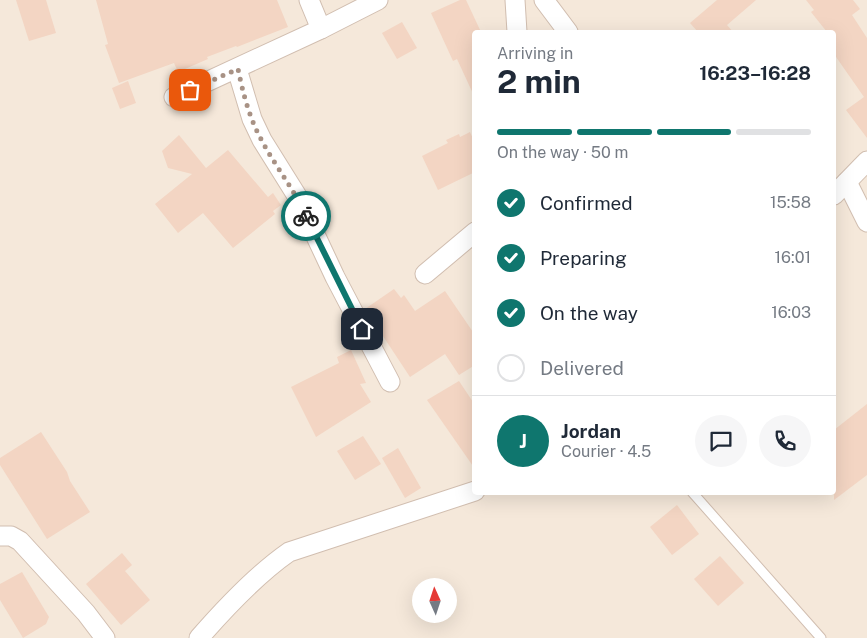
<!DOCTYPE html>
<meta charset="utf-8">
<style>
body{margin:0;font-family:"Public Sans",sans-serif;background:#f6f6f7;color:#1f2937;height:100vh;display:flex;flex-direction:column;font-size:19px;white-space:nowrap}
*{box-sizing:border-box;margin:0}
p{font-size:16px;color:#747a83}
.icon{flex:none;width:28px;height:28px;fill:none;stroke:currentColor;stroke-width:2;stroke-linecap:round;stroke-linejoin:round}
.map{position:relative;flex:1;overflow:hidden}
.details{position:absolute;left:472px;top:30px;width:364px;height:465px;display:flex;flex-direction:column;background:#fff;border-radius:5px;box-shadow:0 5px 20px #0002}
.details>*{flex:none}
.needle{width:32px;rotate:357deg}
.controls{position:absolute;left:412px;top:578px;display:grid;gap:10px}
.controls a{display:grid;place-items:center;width:45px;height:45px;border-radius:50%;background:#fff;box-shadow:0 5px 20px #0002;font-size:25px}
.pin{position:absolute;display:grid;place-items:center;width:42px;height:42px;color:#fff;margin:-21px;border-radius:10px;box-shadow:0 2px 8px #0006}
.courier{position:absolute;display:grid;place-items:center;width:50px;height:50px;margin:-25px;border:4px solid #0f766e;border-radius:50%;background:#fff;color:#222;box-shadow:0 1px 6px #0007}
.headline em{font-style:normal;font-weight:700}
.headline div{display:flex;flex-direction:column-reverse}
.headline{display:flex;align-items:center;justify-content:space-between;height:85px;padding:0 25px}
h1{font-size:32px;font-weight:700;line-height:38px}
.bar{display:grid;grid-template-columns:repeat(4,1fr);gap:8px 5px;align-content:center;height:60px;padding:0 25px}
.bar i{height:6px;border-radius:4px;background:#e0e1e3}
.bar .active{background:#0f766e}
.bar p{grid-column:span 4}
.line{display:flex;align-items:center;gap:12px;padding:0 25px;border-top:1px solid #e0e1e3}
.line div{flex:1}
.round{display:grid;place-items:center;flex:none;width:52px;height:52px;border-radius:26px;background:#f6f6f7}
ol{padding:0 25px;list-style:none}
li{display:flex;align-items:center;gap:15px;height:55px}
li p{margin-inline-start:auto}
li .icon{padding:5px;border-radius:50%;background:#0f766e;color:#fff;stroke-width:4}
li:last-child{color:#747a83}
li i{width:28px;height:28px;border:2px solid #e0e1e3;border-radius:50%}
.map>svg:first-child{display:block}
.residential{fill:#f5e8da;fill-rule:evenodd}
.building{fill:#f3d5c3}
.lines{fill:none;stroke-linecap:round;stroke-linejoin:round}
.lane-casing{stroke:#d1beb0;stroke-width:11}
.street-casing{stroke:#d1beb0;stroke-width:21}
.lane{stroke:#fff;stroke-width:9}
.street{stroke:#fff;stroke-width:19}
.done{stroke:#a89285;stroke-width:5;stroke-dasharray:0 9}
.route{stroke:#0f766e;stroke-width:6}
</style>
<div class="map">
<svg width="867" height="638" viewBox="0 0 867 638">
<rect width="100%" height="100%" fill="#fdf6ec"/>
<path class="residential" d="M0,0H867V638H0ZM475,32H834V492H475ZM421,586H449V614H421Z"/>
<g class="building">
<path d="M16,0H46L56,33L29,41Z"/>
<path d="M96,0H277L288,27L237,47L236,46L207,57L208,59L178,72L174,63L119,83L105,45L108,44Z"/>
<path d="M460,0H466L481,32H475V98L457,59L453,61L431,13Z"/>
<path d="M717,0H756L727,25L733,32H698L690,23Z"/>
<path d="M806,0H853L860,9L852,15L867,38V138L846,110L864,97L834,54V32H827L811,12L814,10Z"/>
<path d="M402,22L417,48L397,59L382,33Z"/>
<path d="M128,81L136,103L120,109L112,88Z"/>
<path d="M470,132L475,143V172L438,190L422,156L448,143L446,140L459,134L460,137Z"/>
<path d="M179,135L206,168L228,150L268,197L273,193L281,205L273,211L275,214L233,248L203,213L178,233L155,204L192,174L168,168L162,151Z"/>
<path d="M394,289L401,298L404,295L415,311L445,291L475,335V365L459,375L445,354L410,377L377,327L375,329L365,309Z"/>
<path d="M351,350L366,383L360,384L371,402L316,437L291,387L339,363L337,357Z"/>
<path d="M459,381L475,405V469L427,400Z"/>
<path d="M867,404V475L834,500V430Z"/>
<path d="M41,432L67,472L70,481L90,512L47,539L0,465V458Z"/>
<path d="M363,436L381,464L355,480L337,451Z"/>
<path d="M398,448L421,488L405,498L382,458Z"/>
<path d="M677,505L699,534L672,555L650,527Z"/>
<path d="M122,553L132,565L125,571L150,600L121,625L86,584Z"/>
<path d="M720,556L744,583L718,606L694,579Z"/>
<path d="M22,572L49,617L46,624L23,638L0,600V584Z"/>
</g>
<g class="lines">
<defs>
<path id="lane" d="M692,492L821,638"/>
<g id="street">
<path d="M309,0L321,29"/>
<path d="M515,0L517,32"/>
<path d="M544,0L568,32"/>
<path d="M237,69L252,119L262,140L297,196L335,277L390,382"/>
<path d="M174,97L321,29L378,0"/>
<path d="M847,182L867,222"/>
<path d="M834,195L867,161"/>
<path d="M425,274L475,232"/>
<path d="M0,536H11L20,541L86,613L105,638"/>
<path d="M199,638C226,607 256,575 289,552L475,491"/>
</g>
</defs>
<use href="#lane" class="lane-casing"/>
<use href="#street" class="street-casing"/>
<use href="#lane" class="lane"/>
<use href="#street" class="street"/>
</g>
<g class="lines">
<path class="done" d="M190,90L238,69C243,93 249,117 261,139C275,166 294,189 306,216"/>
<path class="route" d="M306,216L362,329"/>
</g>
</svg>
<div class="controls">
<a><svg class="needle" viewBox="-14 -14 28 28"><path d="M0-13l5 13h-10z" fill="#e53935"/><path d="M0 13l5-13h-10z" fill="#747a83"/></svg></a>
</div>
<div class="pin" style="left:190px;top:90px;background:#ea580c"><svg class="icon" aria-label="bag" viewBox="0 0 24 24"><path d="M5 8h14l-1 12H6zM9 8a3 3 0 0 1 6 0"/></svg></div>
<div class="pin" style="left:362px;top:329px;background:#1f2937"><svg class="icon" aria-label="home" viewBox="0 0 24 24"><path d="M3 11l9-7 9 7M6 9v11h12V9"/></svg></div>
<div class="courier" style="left:306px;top:216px"><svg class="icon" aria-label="bike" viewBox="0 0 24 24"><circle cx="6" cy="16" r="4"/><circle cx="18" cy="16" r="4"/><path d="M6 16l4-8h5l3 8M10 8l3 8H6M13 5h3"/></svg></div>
<section class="details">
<div class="headline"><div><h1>2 min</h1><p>Arriving in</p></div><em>16:23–16:28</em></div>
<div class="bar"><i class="active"></i><i class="active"></i><i class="active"></i><i></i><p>On the way · 50 m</p></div>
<ol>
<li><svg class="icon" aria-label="check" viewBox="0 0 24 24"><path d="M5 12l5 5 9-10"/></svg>Confirmed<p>15:58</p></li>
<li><svg class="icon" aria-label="check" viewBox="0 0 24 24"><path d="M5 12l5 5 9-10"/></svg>Preparing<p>16:01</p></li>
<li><svg class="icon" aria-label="check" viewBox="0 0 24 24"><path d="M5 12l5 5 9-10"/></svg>On the way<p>16:03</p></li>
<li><i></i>Delivered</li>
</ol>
<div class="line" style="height:90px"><b class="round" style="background:#0f766e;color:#fff">J</b><div><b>Jordan</b><p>Courier · 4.5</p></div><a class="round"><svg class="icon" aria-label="chat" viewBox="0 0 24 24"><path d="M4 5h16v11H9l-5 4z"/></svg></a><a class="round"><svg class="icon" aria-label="phone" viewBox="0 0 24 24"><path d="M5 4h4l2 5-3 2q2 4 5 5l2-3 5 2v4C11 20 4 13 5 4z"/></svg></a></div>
</section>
</div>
